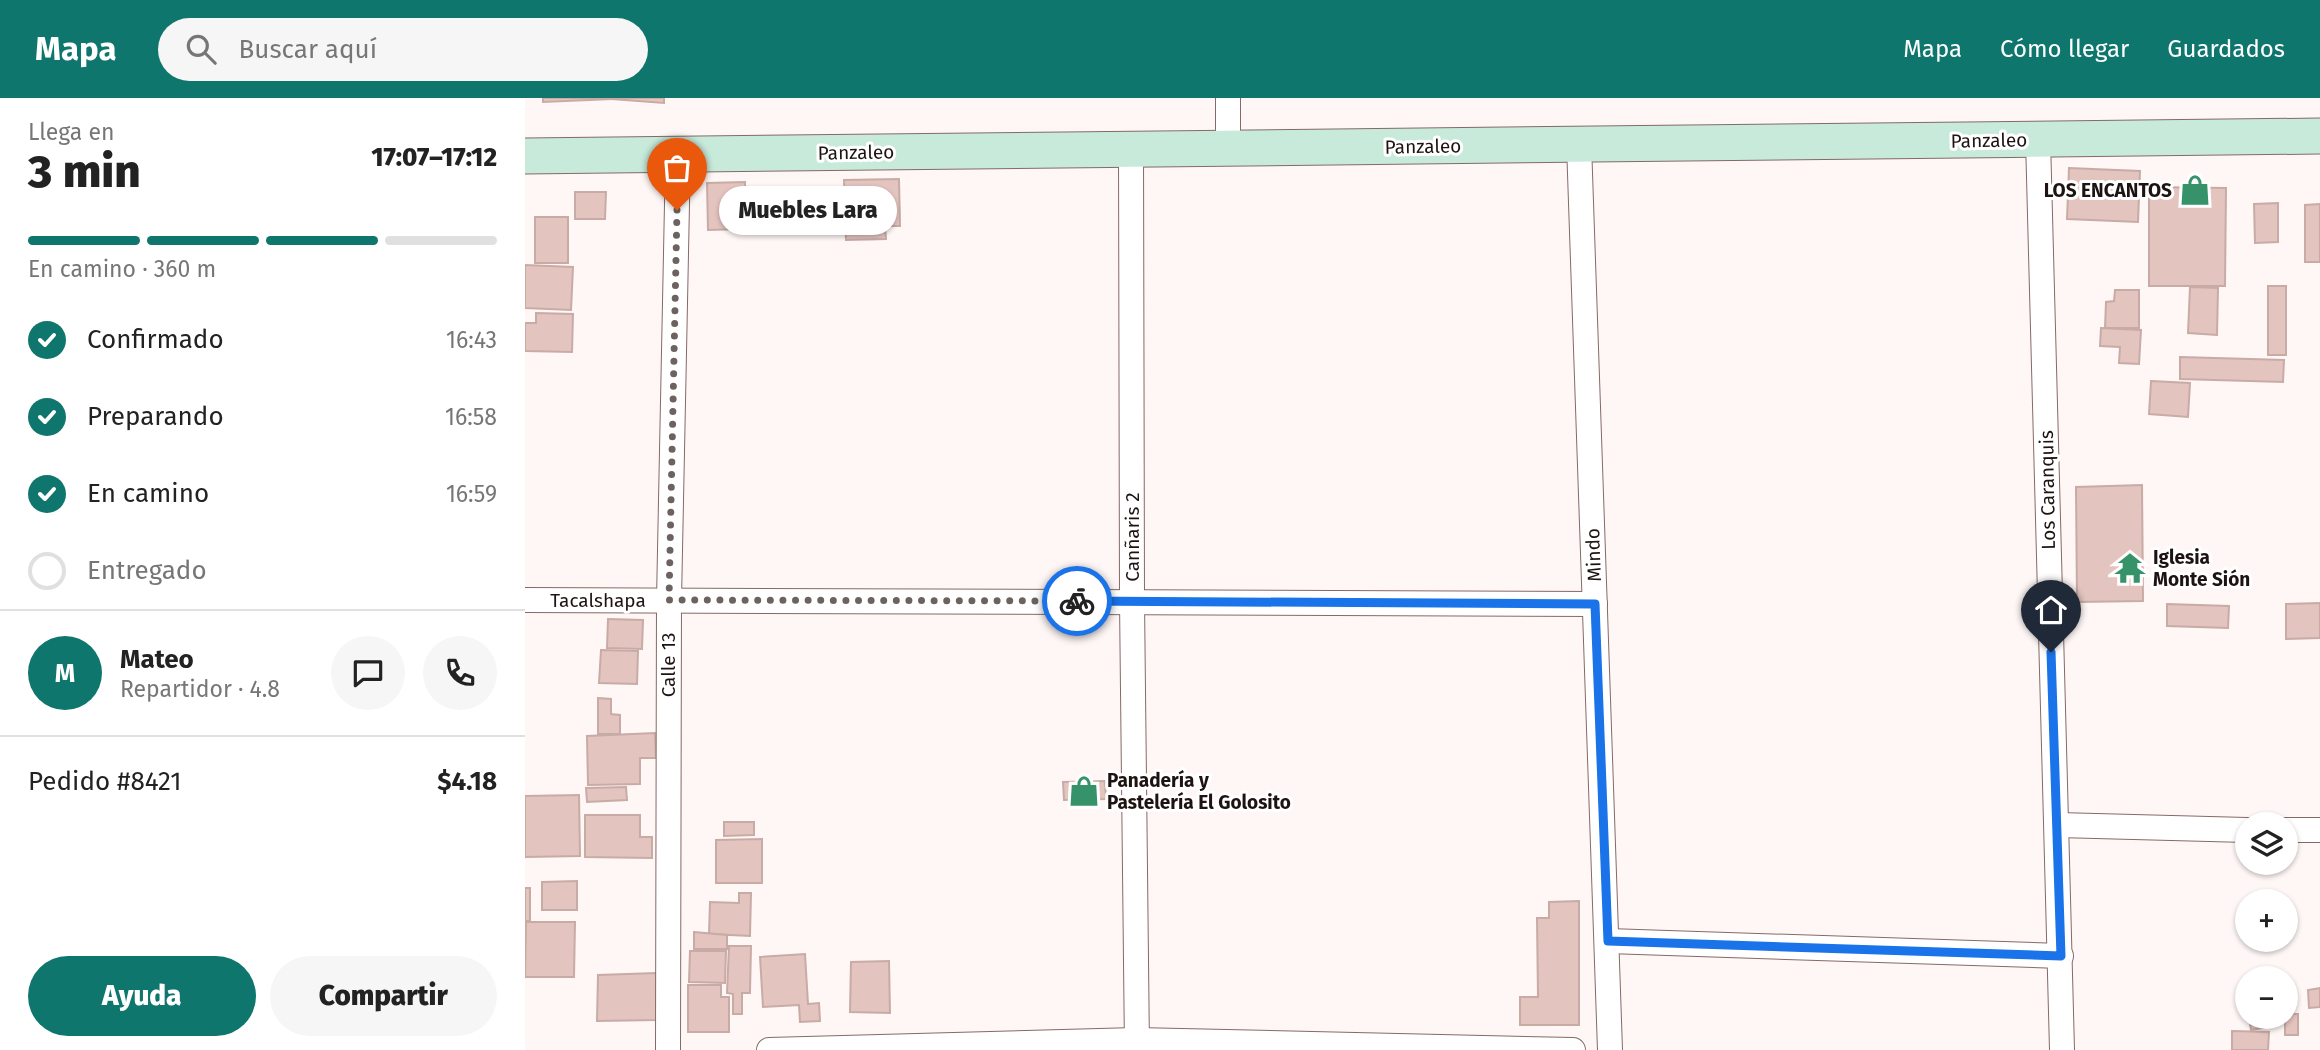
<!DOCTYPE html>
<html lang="es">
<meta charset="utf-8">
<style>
body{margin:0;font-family:"Fira Sans",sans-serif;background:#f6f6f6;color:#222;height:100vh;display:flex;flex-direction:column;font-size:26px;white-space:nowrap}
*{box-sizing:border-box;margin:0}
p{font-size:23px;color:#767676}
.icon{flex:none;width:38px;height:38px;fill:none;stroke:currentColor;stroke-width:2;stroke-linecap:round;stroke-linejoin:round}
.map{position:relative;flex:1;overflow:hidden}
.panel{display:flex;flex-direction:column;background:#fff;width:525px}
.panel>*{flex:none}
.controls{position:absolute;left:1710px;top:714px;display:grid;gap:14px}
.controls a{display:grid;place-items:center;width:63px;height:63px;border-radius:50%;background:#fff;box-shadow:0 2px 5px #0004;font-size:35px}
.pin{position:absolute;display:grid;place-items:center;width:60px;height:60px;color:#fff;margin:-72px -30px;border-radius:50% 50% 50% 0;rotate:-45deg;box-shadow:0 0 7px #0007}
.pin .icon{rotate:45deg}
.courier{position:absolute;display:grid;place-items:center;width:70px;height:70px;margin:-35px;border:5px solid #1a73e8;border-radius:50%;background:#fff;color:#222;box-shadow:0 2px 9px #0007}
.bubble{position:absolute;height:49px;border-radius:24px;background:#fff;box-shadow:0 2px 5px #0004;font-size:23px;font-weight:800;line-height:49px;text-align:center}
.headline em{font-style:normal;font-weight:800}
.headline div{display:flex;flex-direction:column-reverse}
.headline{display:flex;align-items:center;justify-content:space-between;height:119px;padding:0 28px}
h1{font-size:46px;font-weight:800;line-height:52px}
.bar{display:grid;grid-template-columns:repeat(4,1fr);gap:10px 7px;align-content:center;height:84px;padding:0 28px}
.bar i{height:9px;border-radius:5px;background:#e0e0e0}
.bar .active{background:#0f766e}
.bar p{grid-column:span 4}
.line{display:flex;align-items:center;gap:18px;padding:0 28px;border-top:2px solid #e0e0e0}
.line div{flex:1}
.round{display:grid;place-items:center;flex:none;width:74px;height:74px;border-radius:37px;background:#f6f6f6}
ol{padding:0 28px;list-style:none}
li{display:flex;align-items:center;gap:21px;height:77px}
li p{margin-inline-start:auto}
li .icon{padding:7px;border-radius:50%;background:#0f766e;color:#fff;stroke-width:4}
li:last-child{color:#767676}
li i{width:38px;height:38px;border:4px solid #e0e0e0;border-radius:50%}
.primary-button{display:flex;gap:14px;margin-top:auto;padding:14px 28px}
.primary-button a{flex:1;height:80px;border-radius:42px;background:#0f766e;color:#fff;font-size:28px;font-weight:800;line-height:80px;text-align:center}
.primary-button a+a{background:#f6f6f6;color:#222}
header{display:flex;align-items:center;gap:42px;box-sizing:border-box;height:98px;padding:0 35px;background:#0f766e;color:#fff}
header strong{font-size:33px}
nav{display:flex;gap:38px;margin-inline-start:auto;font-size:24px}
.search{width:490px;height:63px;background:#f6f6f6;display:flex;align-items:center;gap:18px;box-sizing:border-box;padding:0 24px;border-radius:38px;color:#767676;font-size:26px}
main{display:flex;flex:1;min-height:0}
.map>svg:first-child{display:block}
.building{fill:#e3c4bf;stroke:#c9aba6;stroke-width:2}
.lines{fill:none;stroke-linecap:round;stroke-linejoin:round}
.street-casing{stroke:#856a65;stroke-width:26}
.secondary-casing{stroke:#856a65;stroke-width:37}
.street{stroke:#fff;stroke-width:24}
.secondary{stroke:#c7eadb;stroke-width:35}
.done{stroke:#6c6361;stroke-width:7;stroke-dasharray:0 12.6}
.route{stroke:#1a73e8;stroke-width:9}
.labels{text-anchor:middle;stroke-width:6;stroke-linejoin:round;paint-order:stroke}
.street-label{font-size:19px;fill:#1d1311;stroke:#fff}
.poi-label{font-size:19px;font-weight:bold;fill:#1d1311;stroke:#fff;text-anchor:start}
</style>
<header>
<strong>Mapa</strong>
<div class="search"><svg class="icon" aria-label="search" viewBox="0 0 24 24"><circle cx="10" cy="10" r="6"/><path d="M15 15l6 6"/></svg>Buscar aquí</div>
<nav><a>Mapa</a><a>Cómo llegar</a><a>Guardados</a></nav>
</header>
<main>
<section class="panel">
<div class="headline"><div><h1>3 min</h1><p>Llega en</p></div><em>17:07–17:12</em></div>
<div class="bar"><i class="active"></i><i class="active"></i><i class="active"></i><i></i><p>En camino · 360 m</p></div>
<ol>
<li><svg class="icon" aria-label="check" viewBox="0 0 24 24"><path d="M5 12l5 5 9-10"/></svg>Confirmado<p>16:43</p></li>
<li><svg class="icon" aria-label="check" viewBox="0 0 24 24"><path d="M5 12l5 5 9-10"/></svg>Preparando<p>16:58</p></li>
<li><svg class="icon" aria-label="check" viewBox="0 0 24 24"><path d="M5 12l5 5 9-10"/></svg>En camino<p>16:59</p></li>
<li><i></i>Entregado</li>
</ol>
<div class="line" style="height:126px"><b class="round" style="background:#0f766e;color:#fff">M</b><div><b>Mateo</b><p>Repartidor · 4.8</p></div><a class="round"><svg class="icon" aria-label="chat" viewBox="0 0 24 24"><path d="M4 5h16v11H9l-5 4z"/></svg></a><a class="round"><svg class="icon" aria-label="phone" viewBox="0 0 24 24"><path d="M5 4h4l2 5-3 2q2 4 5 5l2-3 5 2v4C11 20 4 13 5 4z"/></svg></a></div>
<div class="line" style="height:91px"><div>Pedido #8421</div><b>$4.18</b></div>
<div class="primary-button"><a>Ayuda</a><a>Compartir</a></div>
</section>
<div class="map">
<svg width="1795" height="952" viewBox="0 0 1795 952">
<rect width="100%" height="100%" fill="#fef7f6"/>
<g class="building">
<path d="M18,0H87V1L18,4Z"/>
<path d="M87,0H139V5L87,1Z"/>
<path d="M1544,70L1615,73L1613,124L1542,121Z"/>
<path d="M374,81L375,128H360L361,141L321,142L319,82Z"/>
<path d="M220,84L221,131L183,132L182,85Z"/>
<path d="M1624,89L1701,90L1700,188H1624Z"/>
<path d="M50,94H81L80,121H50Z"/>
<path d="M1753,105V144L1730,145L1729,106Z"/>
<path d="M1795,106V164H1780V107Z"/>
<rect x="10" y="119" width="33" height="46"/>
<path d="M0,167L48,169L46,212L0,210Z"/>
<rect x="1743" y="188" width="18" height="69"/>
<path d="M1665,189L1693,190L1692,237L1663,235Z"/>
<path d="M1590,192H1614V230H1580L1581,204L1589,203Z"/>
<path d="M11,215L48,216L47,254L0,253V225H11Z"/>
<path d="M1576,230L1616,232L1614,266L1594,265L1595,249L1575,248Z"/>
<path d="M1655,259L1759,262L1758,284L1655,281Z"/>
<path d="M1626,283L1665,285L1663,319L1624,316Z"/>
<path d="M1617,387L1618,503L1552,504L1551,389Z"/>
<path d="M1795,505V540L1761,541V506Z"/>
<path d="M1642,506L1704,508L1703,530L1642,528Z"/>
<path d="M83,521L118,522L117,551L82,550Z"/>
<path d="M76,552L113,553L112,586L74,585Z"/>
<path d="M73,600L86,601V616L95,617V636H73Z"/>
<path d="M130,635L131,660H115V686L63,687L62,638Z"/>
<path d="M580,683L581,701L539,702L538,684Z"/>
<path d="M101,689L102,702L62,704L61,690Z"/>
<path d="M54,697L55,758L0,759V698Z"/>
<path d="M60,717H115V739H127V760L60,759Z"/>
<path d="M199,724H229V737L199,738Z"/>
<path d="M237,741V785H191V742Z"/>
<path d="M52,783V812H17V784Z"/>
<rect x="0" y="790" width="5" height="33"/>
<path d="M214,795H226L225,838L184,836L185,804L214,805Z"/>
<path d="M1054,803V927H995V899H1013L1012,820H1024V804Z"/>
<path d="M1,824H50L49,879H0Z"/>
<path d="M169,834L202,837V851H169Z"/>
<path d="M204,848H226L225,895H217V916H208V896L202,895Z"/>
<path d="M165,853H201L200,885L164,884Z"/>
<path d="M280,856L283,906L294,905L295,923L275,924L274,907L238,909L235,859Z"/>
<path d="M364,863L365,915L325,914L326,864Z"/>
<path d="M131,875L132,922L72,923L73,877Z"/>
<path d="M163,887H196V899H204V934H163Z"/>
<path d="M1795,890V909L1784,910L1783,892Z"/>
<rect x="1760" y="916" width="13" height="21"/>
<path d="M1724,919H1750V921L1743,922L1744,929L1726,932Z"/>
<path d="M1707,933L1744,934L1743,952H1707Z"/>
</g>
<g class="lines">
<defs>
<g id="street">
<path d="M1513,41L1537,952"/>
<path d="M1054,46L1085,952"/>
<path d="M703,50V0"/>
<path d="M606,51L607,503L612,952"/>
<path d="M0,502L1070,506"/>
<path d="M1533,727L1722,732"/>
<path d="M1760,732H1795"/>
<path d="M1083,843L1536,858"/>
<path d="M143,952L144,502L153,56"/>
<path d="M244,952L611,942L1048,952"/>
</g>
<path id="secondary" d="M0,58L1795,38"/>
</defs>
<use href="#street" class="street-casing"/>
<use href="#secondary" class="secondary-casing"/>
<use href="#street" class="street"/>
<use href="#secondary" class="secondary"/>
</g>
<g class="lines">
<path class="done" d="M152,112L144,502L552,503"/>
<path class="route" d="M552,503L1070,506L1083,843L1536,858L1526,554"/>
</g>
<defs>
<symbol id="shop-bare" viewBox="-9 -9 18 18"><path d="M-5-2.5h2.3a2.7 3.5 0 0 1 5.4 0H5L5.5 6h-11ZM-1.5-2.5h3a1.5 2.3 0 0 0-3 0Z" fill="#369269" stroke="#fff" stroke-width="2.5" paint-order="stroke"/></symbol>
<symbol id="temple-bare" viewBox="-9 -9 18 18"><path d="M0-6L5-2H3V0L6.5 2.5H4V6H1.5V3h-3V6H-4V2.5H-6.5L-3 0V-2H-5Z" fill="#369269" stroke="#fff" stroke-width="2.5" paint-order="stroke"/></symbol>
</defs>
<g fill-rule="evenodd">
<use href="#shop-bare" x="1648" y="70" width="44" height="44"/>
<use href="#temple-bare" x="1583" y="448" width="44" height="44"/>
<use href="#shop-bare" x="537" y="671" width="44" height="44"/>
</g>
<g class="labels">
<g class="street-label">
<text transform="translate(1464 42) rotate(-1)" y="7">Panzaleo</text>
<text transform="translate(898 48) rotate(-1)" y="7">Panzaleo</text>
<text transform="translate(331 54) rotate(-1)" y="7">Panzaleo</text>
<text transform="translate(1522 392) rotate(-91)" y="7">Los Caranquis</text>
<text transform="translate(607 439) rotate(-90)" y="7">Canñaris 2</text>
<text transform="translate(1068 457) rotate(-92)" y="7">Mindo</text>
<text x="73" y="509">Tacalshapa</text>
<text transform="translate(143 567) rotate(-90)" y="7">Calle 13</text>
</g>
<g class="poi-label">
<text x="1647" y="99" text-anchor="end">LOS ENCANTOS</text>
<text x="1628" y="466">Iglesia<tspan x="1628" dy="22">Monte Sión</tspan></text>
<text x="582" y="689">Panadería y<tspan x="582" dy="22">Pastelería El Golosito</tspan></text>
</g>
</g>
</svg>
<div class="controls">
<a><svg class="icon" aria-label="layers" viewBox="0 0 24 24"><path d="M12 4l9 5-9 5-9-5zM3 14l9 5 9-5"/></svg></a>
<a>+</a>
<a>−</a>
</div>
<div class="pin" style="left:152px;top:112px;background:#ea580c"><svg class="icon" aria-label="bag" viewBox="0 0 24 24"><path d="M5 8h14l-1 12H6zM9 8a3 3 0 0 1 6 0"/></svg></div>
<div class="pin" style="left:1526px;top:554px;background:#1f2937"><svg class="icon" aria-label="home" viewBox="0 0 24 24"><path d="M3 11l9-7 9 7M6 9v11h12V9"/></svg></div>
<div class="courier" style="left:552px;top:503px"><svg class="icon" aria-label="bike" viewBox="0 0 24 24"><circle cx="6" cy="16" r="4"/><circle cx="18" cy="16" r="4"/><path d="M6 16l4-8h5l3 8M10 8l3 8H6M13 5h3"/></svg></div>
<div class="bubble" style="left:194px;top:88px;width:178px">Muebles Lara</div>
</div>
</main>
